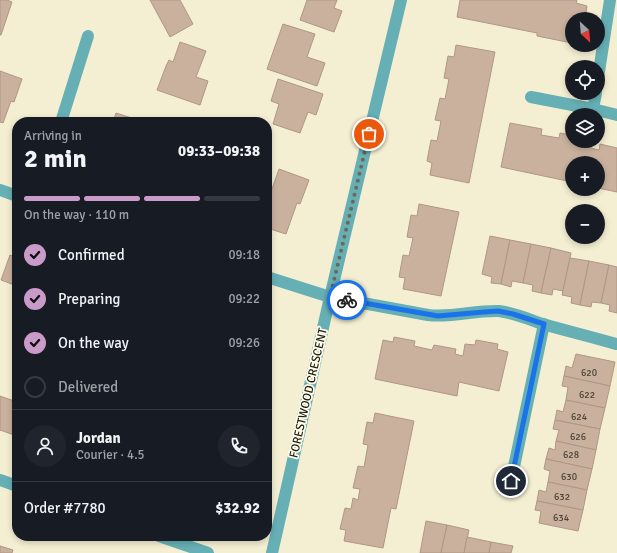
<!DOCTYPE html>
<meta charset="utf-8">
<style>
body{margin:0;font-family:Signika,sans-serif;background:#20242c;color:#f1f3f6;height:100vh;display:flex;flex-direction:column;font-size:15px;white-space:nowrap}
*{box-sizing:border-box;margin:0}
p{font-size:13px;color:#9ea1a6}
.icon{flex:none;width:22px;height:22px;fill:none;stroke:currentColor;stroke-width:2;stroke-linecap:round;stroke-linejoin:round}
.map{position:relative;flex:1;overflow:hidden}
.panel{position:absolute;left:12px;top:117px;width:260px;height:424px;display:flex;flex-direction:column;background:#171b24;border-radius:16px;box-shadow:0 2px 6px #0003}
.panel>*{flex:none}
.needle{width:26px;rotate:154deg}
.fabs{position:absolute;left:565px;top:12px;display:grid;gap:8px}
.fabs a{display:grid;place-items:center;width:40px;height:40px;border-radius:50%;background:#171b24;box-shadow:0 2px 6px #0003;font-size:20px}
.pin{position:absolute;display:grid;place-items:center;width:34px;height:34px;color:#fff;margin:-17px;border:2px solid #fff;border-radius:50%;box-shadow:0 1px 4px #0007}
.courier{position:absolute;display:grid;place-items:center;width:40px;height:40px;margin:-20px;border:3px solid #1a73e8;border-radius:50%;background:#fff;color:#222;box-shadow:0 1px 5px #0007}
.summary em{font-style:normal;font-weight:800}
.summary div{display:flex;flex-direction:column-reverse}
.summary{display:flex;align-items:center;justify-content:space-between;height:68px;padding:0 12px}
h1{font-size:26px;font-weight:800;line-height:30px}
.bar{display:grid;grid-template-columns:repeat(4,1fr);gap:6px 4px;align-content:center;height:48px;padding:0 12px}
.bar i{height:5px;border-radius:3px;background:#363941}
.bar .selected{background:#ca9bc9}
.bar p{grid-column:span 4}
.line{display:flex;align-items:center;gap:10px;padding:0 12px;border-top:1px solid #363941}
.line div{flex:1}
.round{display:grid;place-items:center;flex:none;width:42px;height:42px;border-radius:21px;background:#20242c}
ol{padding:0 12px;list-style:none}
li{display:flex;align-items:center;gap:12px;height:44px}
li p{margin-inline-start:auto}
li .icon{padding:4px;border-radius:50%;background:#ca9bc9;color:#111;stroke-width:4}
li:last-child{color:#9ea1a6}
li i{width:22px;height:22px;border:2px solid #363941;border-radius:50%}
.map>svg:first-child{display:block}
.building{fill:#cab19e;stroke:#af9785}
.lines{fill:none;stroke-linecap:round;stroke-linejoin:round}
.minor{stroke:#66b0b5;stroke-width:12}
.done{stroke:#6c6857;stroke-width:4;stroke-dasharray:0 7.2}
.route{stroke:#1a73e8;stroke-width:5}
.labels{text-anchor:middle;stroke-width:3.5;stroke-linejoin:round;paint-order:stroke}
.number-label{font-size:10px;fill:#4c4437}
.street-label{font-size:12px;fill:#222015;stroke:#fffcea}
</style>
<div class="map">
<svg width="617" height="553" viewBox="0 0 617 553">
<rect width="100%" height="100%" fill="#f4efd2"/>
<g class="building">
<path d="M0,0H7L12,2L1,35H0Z"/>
<path d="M150,0H180L193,24L170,37Z"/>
<path d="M307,0H337L334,8L342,11L334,32L300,20Z"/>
<path d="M460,0H577L576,3L587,6L585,19H572V43L537,36V33L457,17Z"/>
<path d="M283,24L315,34L307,57L325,63L317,86L267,69Z"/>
<path d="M180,42L206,51L196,77L208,81L200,105L157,90L166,66L169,60L173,62Z"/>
<path d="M456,45L495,52L469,183L430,175L432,163L427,161L431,140L437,141L441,121L435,120L440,98L445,99L449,79L444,78L448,56L454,57Z"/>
<path d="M0,71L22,79L14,102L11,101L3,123L0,122Z"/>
<path d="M278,79L323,94L316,115L308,112L300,133L273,124L279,104L271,101Z"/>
<path d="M116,113L144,122H113Z"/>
<path d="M510,123L542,129L541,135L559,138L560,133L572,135V141H581V143L591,145V148L599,150L600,144L617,148V192L598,188V163H572V182L501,167Z"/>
<path d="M279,169L309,180L300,204L297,203L286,234L267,228V203Z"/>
<path d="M419,204L459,212L441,296L403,289L405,278L399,277L403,255L409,256L413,238L407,237L411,215L417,216Z"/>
<path d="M490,236L510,240L501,284L491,283L492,277L482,274Z"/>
<path d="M510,240L531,244L523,283L512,281L511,287L501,284Z"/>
<path d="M531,244L551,248L541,293L532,291L533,285L523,283Z"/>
<path d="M551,248L571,253L563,291L553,289L552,295L541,293Z"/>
<path d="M10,255L17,258V286L1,280Z"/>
<path d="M570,258L589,261L580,305L571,303L572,297L562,295Z"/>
<path d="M589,261L609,265L601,303L592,302L591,307L580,305Z"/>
<path d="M609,265L617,267V313L609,311L610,305L601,303Z"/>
<path d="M394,337L415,341L414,346L432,350L434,345L456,349L455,354L463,356L465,344L475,345L476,340L498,344L497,349L508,352L499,391L459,382L457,396L375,379L383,340L393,342Z"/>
<path d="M576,354L615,362L610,386L564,376L566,366L572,368Z"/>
<path d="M564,376L610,386L605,408L566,400L568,387L562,386Z"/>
<path d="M0,396L17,402V436L0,430Z"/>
<path d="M566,400L605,408L600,429L555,420L557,410L563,412Z"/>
<path d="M375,413L414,421L396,509L391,508L383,548L344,541L346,530L340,529L345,508L351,509L353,498L358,500L360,489L353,488L358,466L364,467L368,445L363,444L367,422L373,423Z"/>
<path d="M555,420L600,429L596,450L556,441L559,430L553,429Z"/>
<path d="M556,441L596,450L592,469L546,459L549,448L555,450Z"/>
<path d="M546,459L592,469L587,490L548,482L550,471L544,469Z"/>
<path d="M548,482L587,490L583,510L537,501L539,490L546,492Z"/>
<path d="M537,501L583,510L578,531L539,523L541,511L535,510Z"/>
<path d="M426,521L447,525L441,553H420Z"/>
<path d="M447,525L469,530L464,553H441Z"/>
<path d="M467,537L491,542L489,553H464Z"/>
<path d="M491,542L513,546L511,553H489Z"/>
<path d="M0,546L13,550L12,553H0Z"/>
</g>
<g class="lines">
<g class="minor">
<path d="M598,78L610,0"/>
<path d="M531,97L593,109L617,115"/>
<path d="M593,109L596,93"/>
<path d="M61,122L88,36"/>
<path d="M0,190L17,196"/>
<path d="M267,277L330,297L428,315C452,318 475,310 499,311C514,313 528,319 543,324C567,331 592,337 616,344"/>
<path d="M0,480L17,486"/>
<path d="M511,481L544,324"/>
<path d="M159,536L208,553"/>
<path d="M272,553L330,297L401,0"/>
</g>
</g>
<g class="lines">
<path class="done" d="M347,300L330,297L369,134"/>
<path class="route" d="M347,300L438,316L484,312L498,311L513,314L544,324L511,481"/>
</g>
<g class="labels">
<g class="number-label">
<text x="589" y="376">620</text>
<text x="587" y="398">622</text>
<text x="579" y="420">624</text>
<text x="578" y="440">626</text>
<text x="571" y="458">628</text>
<text x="569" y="480">630</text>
<text x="562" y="500">632</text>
<text x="561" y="521">634</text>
</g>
<g class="street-label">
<text transform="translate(308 393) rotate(-77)" y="4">FORESTWOOD CRESCENT</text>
</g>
</g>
</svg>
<div class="fabs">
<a><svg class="needle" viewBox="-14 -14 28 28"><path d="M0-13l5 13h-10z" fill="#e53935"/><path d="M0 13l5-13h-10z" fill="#9ea1a6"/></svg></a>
<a><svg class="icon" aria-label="locate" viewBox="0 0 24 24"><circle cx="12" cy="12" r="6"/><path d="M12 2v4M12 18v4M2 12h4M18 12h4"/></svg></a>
<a><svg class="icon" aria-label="layers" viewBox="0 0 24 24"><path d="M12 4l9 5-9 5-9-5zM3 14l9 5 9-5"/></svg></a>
<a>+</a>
<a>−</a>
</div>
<div class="pin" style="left:369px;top:134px;background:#ea580c"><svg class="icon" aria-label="bag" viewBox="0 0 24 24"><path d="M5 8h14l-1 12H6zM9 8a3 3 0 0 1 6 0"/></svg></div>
<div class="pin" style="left:511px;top:481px;background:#1f2937"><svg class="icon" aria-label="home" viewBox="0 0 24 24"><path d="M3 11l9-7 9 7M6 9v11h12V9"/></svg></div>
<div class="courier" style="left:347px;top:300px"><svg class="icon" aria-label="bike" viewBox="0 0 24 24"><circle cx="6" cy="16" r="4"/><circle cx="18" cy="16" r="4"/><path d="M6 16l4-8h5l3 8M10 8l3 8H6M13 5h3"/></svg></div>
<section class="panel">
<div class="summary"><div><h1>2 min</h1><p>Arriving in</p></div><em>09:33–09:38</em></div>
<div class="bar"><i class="selected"></i><i class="selected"></i><i class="selected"></i><i></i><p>On the way · 110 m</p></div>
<ol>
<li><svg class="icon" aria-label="check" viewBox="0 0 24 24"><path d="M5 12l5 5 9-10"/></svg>Confirmed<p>09:18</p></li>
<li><svg class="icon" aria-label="check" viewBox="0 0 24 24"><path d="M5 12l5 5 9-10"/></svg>Preparing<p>09:22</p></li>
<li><svg class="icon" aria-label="check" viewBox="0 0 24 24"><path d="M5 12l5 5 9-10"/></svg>On the way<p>09:26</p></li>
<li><i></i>Delivered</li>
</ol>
<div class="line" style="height:72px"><a class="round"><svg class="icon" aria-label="person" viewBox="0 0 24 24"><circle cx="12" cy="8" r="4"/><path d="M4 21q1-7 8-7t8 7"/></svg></a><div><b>Jordan</b><p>Courier · 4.5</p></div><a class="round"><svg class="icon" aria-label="phone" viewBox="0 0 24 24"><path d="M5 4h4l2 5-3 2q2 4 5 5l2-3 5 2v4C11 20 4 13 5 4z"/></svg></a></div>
<div class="line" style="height:52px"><div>Order #7780</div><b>$32.92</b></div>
</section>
</div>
